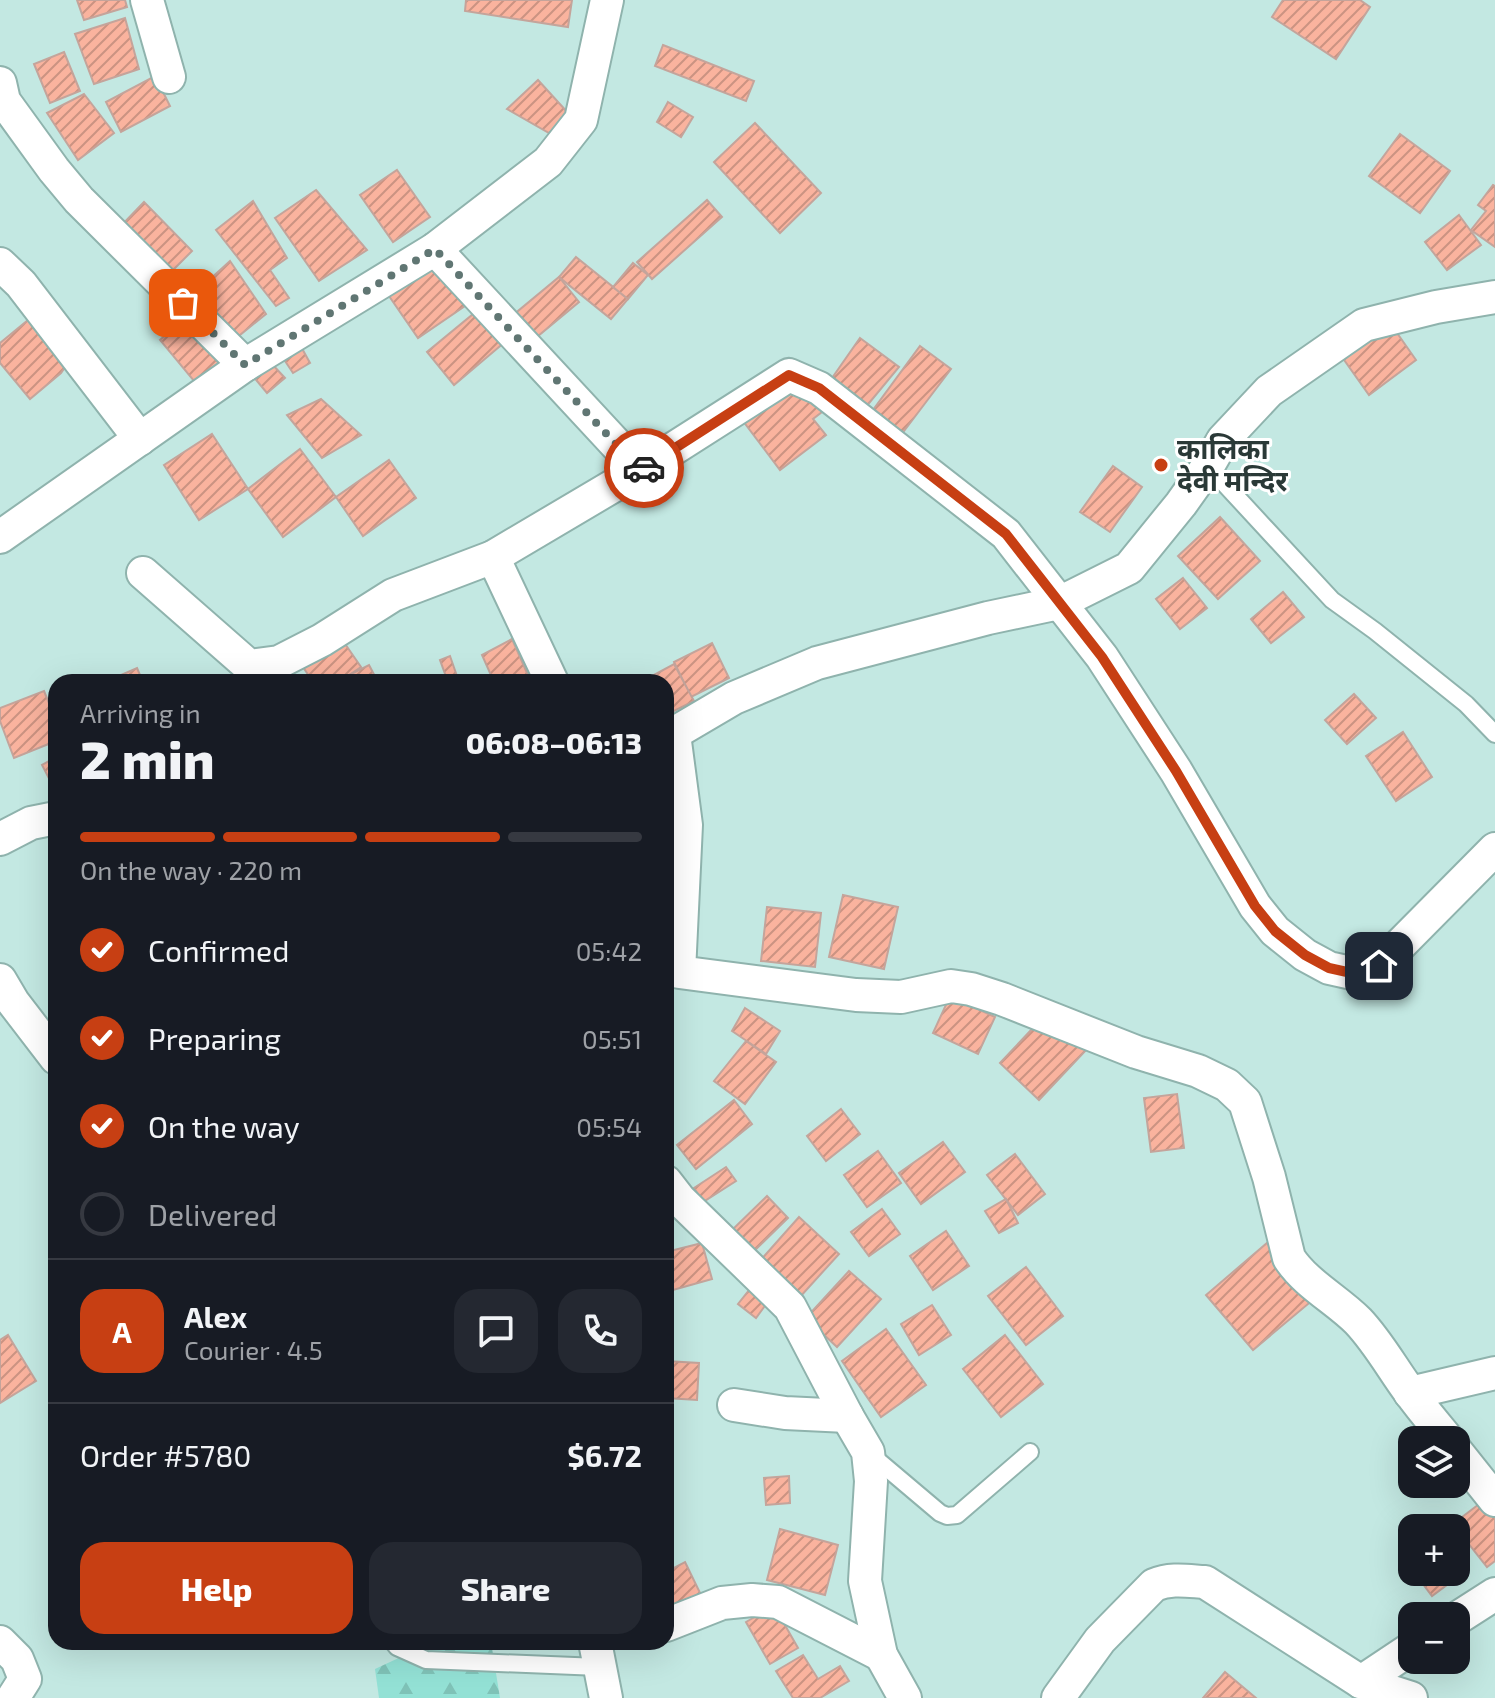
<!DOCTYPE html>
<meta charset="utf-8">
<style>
body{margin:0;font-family:"Exo 2","Noto Sans Devanagari",sans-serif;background:#242831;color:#f1f3f6;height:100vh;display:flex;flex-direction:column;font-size:30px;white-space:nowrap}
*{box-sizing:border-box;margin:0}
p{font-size:26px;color:#9ea1a6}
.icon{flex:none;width:44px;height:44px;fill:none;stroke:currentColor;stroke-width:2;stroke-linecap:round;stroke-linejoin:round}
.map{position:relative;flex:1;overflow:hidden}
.panel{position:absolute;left:48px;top:674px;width:626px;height:976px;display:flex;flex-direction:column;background:#171b24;border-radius:24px;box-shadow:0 8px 32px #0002}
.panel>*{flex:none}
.controls{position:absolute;left:1398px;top:1426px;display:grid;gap:16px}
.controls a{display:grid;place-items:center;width:72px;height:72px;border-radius:16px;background:#171b24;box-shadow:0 8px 32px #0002;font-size:40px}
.pin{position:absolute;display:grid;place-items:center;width:68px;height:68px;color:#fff;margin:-34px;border-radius:16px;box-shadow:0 4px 12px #0006}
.courier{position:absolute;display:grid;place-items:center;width:80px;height:80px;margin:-40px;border:6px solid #c73f13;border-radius:50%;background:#fff;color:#222;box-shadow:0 2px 10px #0007}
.headline em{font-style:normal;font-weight:800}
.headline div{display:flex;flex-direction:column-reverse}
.headline{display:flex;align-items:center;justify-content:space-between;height:136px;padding:0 32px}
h1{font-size:52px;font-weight:800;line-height:60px}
.bar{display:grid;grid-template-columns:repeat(4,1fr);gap:12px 8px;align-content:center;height:96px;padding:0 32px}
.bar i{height:10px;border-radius:6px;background:#363941}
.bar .selected{background:#c73f13}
.bar p{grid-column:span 4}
.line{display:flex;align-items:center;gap:20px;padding:0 32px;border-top:2px solid #363941}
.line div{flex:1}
.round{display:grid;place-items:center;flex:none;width:84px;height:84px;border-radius:24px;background:#242831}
ol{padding:0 32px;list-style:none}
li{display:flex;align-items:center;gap:24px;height:88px}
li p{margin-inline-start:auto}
li .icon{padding:8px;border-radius:50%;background:#c73f13;color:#fff;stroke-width:4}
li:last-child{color:#9ea1a6}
li i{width:44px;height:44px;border:4px solid #363941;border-radius:50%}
.action{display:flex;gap:16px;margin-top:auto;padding:16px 32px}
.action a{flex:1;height:92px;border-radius:24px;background:#c73f13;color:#fff;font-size:32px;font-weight:800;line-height:92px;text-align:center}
.action a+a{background:#242831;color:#f1f3f6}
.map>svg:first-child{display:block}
.forest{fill:url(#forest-firs)}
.building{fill:url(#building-hatch);stroke:#c4a49b;stroke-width:2}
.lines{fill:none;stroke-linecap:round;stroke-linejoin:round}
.service-casing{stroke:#8fb3ad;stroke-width:20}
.minor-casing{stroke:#8fb3ad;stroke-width:36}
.service{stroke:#fff;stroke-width:16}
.minor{stroke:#fff;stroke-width:32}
.done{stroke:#607673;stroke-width:8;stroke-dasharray:0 14.4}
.route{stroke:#c73f13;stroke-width:10}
.poi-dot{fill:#c73f13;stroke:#fff;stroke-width:3}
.labels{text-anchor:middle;stroke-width:6;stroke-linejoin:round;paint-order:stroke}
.poi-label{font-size:28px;font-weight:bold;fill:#2a3937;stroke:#fff;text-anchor:start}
</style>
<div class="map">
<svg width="1495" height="1698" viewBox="0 0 1495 1698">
<defs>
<pattern id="forest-firs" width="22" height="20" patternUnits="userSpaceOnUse" patternTransform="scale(2)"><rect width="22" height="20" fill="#93e1d5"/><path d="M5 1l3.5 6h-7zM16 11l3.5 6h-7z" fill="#7fc2b7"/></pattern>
<pattern id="building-hatch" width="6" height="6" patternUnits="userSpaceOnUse" patternTransform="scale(2)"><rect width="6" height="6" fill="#fab39e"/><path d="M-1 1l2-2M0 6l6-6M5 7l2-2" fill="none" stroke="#cb9382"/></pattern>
</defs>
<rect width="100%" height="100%" fill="#c3e8e2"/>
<path class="forest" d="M433,1642H491L500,1698H379L375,1669Z"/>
<g class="building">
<path d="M77,0H125L127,7L84,20Z"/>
<path d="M466,0H572L568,27L465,11Z"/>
<path d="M1283,0H1360L1370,7L1336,59L1272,17Z"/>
<path d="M125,18L139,69L94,84L75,34Z"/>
<path d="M663,45L754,81L746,101L655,66Z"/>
<path d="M64,52L80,91L50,103L34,64Z"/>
<path d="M155,76L170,106L121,132L106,102Z"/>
<path d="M538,80L569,114L549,133L507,109Z"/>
<path d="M84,94L114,133L78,160L47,113Z"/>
<path d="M668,102L693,117L681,137L657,122Z"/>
<path d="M755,123L821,193L780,233L714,162Z"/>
<path d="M1400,134L1450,171L1420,213L1369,176Z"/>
<path d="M397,170L430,217L393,242L360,195Z"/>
<path d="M1493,185L1495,186V247L1471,230L1486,211L1478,205Z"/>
<path d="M316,190L367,250L319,281L275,218Z"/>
<path d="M707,200L722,217L652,279L637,262Z"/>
<path d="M253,201L287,258L270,270L289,298L276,306L216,230Z"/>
<path d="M144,202L192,251L167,276L118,229Z"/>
<path d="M1459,215L1481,245L1447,270L1425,242Z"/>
<path d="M576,257L628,299L611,319L559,277Z"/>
<path d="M230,261L266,314L235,339L200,298L213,290L207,282Z"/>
<path d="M436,263L465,306L418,338L389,296Z"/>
<path d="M633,263L648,275L628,299L613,287Z"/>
<path d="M559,277L579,302L532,341L512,316Z"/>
<path d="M478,310L505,342L454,385L427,352Z"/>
<path d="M33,316L70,360L61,373L30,399L0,363V343Z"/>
<path d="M189,316L226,359L194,381L160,340Z"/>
<path d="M1390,323L1416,360L1369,395L1342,357Z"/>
<path d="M860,338L899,367L865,408L832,378Z"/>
<path d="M299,343L310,363L293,373L283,358Z"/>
<path d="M920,346L951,369L898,439L873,410Z"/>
<path d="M271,363L285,378L267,393L252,375Z"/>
<path d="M796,382L831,405L813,419L826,435L780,470L743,421Z"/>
<path d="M321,399L361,435L322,458L287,415Z"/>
<path d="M212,434L248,489L199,520L164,465Z"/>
<path d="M300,449L336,497L283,537L248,489Z"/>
<path d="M389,460L416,498L363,536L336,497Z"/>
<path d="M1113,466L1142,487L1110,532L1080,512Z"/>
<path d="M1220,517L1260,561L1218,599L1178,556Z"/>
<path d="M1183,578L1207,608L1180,629L1156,599Z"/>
<path d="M1283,592L1304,617L1271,643L1251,619Z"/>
<path d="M341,638L361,667L339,682H313L301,664Z"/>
<path d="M512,639L531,682H494L482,655Z"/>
<path d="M712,643L729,678L691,697L674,662Z"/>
<path d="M450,656L458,679L448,682L440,660Z"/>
<path d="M674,664L694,701L666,715V682H641Z"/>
<path d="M369,665L378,682H339L345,677Z"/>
<path d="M137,668L143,682H105Z"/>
<path d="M44,691L56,720V741L14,758L0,721V708Z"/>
<path d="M1354,694L1376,718L1347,744L1325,720Z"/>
<path d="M1403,732L1432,777L1396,801L1366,756Z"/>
<path d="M56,757V792L42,765Z"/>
<path d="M843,895L898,907L884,969L829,957Z"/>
<path d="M767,907L821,913L815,967L761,961Z"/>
<path d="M950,996L995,1017L978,1054L933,1033Z"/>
<path d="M745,1008L780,1031L766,1054L732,1031Z"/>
<path d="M1033,1028L1088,1048L1039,1100L1000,1063Z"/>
<path d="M746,1041L776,1062L745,1104L714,1081Z"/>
<path d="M1177,1094L1184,1148L1151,1152L1144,1098Z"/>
<path d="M734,1100L752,1124L696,1169L677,1145Z"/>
<path d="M841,1109L860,1134L826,1161L807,1136Z"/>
<path d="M943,1142L965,1172L921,1204L899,1173Z"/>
<path d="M878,1151L901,1183L867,1207L844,1175Z"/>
<path d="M1015,1154L1045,1194L1018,1215L987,1175Z"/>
<path d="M726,1167L736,1181L703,1202L694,1188Z"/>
<path d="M767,1196L788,1218L753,1252L732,1230Z"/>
<path d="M1006,1199L1018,1223L999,1233L985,1211Z"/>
<path d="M882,1209L900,1234L869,1256L851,1232Z"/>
<path d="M799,1217L839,1254L799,1298L759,1262Z"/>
<path d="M946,1231L969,1266L933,1290L910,1256Z"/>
<path d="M702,1243L712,1279L666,1292V1252Z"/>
<path d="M1267,1243L1314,1299L1253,1350L1206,1295Z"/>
<path d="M1026,1267L1063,1316L1026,1345L988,1296Z"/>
<path d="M849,1271L881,1299L837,1347L806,1318Z"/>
<path d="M750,1289L767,1303L756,1318L738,1304Z"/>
<path d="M932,1305L951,1335L919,1355L901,1324Z"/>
<path d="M886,1329L926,1385L881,1417L842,1361Z"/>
<path d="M8,1335L36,1381L0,1403V1340Z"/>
<path d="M1005,1335L1043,1384L1001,1417L963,1369Z"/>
<path d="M666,1361L699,1363L697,1400L666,1398Z"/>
<path d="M789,1476L790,1503L766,1505L764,1478Z"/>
<path d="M1483,1501L1495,1515V1561L1487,1567L1453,1524Z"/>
<path d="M780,1529L838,1545L825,1595L767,1580Z"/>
<path d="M685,1562L703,1599L666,1617V1572Z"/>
<path d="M1414,1572H1456L1459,1576L1432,1596Z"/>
<path d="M774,1606L798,1648L770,1664L746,1622Z"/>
<path d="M803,1655L818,1679L840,1666L849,1681L820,1698H793L776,1671Z"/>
<path d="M1225,1672L1256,1698H1203Z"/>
</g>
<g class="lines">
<defs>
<g id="service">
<path d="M1208,466L1332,600L1375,631L1466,704L1495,734"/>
<path d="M869,1453L940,1513L947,1516L957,1515L1030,1452"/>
<path d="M393,1642L397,1647L426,1660L599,1667"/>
</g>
<g id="minor">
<path d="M147,0L169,77"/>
<path d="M0,83L4,101L54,170L79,200L245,365"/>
<path d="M435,249L640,470"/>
<path d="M0,264L21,284L140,439"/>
<path d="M0,537L245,365L435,249L548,162L581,120L607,0"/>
<path d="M493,557L552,682"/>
<path d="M143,573L249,666L279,662L322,640L393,595L493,557L640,470L789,375L819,388L1006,534L1102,657L1176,771L1255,906L1275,931L1305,955L1329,968L1356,974L1369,972L1379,966L1495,849"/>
<path d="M674,734L686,825L679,972L856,995L901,997L951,986L971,989L1002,999L1136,1052L1198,1071L1227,1085L1245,1102L1269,1177L1289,1258C1306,1284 1336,1299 1358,1321C1378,1342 1392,1368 1409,1391C1421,1408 1435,1424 1448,1440"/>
<path d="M666,738L734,698L817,663L988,618L1059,603L1129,568L1181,504L1208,466L1223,440L1269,391L1364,325L1436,307L1495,297"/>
<path d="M0,839L31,823L56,818"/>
<path d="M0,980L13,1002L56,1058"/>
<path d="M666,1182L680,1200L790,1307L847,1416L868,1452L871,1481L865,1581L881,1655L905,1698"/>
<path d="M1410,1393L1495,1373"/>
<path d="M734,1405L785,1413L847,1416"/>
<path d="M1456,1451L1495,1500"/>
<path d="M1456,1619L1495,1594"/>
<path d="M666,1625L722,1603L752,1600L778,1602L881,1655"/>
<path d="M0,1642L17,1659L25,1679L13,1698"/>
<path d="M595,1642L606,1698"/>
<path d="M1361,1682L1412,1648"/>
<path d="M1058,1698L1100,1640L1154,1585C1171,1578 1187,1581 1205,1582L1361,1682L1411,1698"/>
</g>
</defs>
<use href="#service" class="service-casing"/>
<use href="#minor" class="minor-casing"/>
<use href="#service" class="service"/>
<use href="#minor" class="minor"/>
</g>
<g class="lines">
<path class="done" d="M183,303L245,365L435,249L640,470L644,468"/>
<path class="route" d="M644,468L789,375L819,388L1006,534L1102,657L1176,771L1255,906L1275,931L1305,955L1329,968L1356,974L1369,972L1379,966"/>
</g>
<circle class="poi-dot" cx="1161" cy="465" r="8"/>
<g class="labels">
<g class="poi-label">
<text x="1177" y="459">कालिका<tspan x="1177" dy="32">देवी मन्दिर</tspan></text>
</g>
</g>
</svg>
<div class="controls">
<a><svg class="icon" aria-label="layers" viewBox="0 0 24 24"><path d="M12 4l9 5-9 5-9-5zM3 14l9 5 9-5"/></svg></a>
<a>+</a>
<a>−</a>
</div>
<div class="pin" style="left:183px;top:303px;background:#ea580c"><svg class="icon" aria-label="bag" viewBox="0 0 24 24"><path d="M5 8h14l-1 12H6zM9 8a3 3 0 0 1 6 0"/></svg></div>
<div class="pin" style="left:1379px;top:966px;background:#1f2937"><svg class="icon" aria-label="home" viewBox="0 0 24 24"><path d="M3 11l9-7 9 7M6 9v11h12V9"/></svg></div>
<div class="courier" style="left:644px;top:468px"><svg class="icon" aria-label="car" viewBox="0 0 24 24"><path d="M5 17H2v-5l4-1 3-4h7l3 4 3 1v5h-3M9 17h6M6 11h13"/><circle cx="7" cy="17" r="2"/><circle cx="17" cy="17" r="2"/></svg></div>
<section class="panel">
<div class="headline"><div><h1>2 min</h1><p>Arriving in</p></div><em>06:08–06:13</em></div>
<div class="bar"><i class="selected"></i><i class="selected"></i><i class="selected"></i><i></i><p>On the way · 220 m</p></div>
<ol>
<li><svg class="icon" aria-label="check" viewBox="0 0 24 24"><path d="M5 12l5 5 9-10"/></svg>Confirmed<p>05:42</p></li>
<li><svg class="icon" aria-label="check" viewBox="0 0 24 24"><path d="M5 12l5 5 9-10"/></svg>Preparing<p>05:51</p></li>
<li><svg class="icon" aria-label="check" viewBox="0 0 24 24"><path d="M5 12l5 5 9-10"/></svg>On the way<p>05:54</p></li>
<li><i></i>Delivered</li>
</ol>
<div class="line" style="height:144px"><b class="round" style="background:#c73f13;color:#fff">A</b><div><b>Alex</b><p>Courier · 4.5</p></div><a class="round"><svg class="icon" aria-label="chat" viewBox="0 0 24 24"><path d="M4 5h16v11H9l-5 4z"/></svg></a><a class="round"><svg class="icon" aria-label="phone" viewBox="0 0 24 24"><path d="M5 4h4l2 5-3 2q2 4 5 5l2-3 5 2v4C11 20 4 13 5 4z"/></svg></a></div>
<div class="line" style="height:104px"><div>Order #5780</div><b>$6.72</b></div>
<div class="action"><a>Help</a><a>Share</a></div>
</section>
</div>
